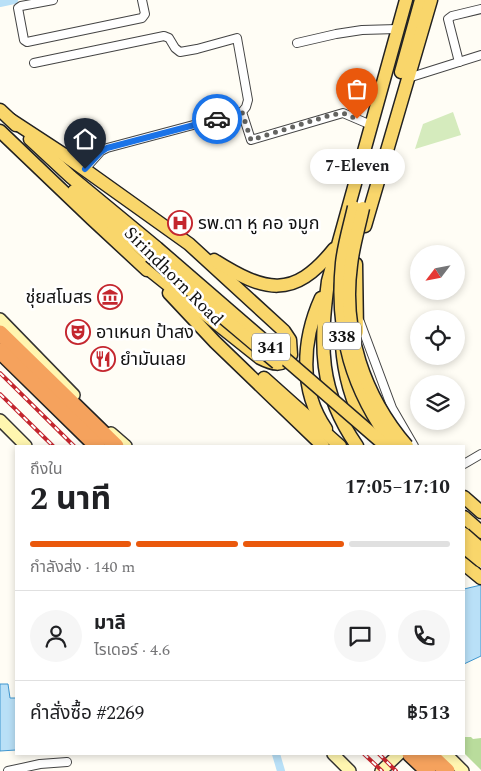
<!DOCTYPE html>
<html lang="th">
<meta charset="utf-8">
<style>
body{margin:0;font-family:Spectral,"Noto Sans Thai",serif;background:#f6f6f6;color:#202124;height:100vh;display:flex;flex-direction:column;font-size:19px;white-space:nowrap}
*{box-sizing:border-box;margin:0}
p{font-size:16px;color:#757577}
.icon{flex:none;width:28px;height:28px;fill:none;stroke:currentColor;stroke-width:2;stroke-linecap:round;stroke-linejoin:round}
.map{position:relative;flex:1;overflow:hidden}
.sheet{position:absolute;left:15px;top:445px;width:450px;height:310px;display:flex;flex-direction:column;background:#fff;border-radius:0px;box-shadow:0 2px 8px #0003}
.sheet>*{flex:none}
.needle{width:32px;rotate:238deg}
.tools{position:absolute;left:410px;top:245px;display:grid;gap:10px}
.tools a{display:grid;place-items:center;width:55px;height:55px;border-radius:50%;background:#fff;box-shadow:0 2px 8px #0003;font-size:25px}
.pin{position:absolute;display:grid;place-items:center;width:42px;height:42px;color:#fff;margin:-51px -21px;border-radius:50% 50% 50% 0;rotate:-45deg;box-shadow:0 0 5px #0007}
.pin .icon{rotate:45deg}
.courier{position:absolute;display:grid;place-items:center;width:50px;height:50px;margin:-25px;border:4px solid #1a73e8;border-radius:50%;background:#fff;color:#222;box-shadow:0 1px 6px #0007}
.bubble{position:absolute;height:35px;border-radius:18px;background:#fff;box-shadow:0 2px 8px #0003;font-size:16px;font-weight:700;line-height:35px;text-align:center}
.headline em{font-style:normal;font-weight:700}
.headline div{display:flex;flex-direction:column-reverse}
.headline{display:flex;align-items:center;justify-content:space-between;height:85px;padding:0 15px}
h1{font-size:32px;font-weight:700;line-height:38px}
.bar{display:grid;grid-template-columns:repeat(4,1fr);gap:8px 5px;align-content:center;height:60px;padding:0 15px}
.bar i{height:6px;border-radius:4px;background:#e0e0e0}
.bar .on{background:#ea580c}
.bar p{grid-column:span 4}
.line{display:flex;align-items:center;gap:12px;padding:0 15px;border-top:1px solid #e0e0e0}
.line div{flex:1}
.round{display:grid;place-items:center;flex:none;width:52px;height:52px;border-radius:26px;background:#f6f6f6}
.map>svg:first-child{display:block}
.green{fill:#d5ebbd}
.forest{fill:#b9dc9c}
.water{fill:#b9e0f7;stroke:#3f96cf}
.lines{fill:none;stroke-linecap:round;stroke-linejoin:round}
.canal{stroke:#b9e0f7;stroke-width:8}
.street-casing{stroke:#444;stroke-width:10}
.secondary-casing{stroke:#333;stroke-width:14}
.primary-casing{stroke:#222;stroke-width:15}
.highway-casing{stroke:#222;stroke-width:18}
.street{stroke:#fff;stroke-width:8}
.secondary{stroke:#fff6b0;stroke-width:11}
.primary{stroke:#f9d66b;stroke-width:12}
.highway{stroke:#f5a25d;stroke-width:15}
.rail-casing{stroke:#c4262e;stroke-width:4}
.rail{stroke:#fff;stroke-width:2;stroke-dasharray:5.5;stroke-linecap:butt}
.primary-bridge-casing{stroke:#222;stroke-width:15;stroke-linecap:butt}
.primary-bridge{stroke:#f9d66b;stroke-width:12}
.done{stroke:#646461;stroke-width:5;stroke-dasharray:0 9}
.route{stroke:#1a73e8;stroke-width:6}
.labels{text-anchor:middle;stroke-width:5;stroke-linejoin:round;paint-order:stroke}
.shield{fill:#fff;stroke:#585858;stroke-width:1}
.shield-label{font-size:16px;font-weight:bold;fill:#111}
.poi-label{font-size:18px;fill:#111;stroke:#fff;text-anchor:start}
.street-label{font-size:18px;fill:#111;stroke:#fff}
</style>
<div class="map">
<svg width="481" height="771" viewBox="0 0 481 771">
<rect width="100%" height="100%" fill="#fffdf5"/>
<path class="green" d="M453,112L461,135L415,149L423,124Z"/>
<path class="forest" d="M464,737H471L473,739L481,738V770L464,753Z"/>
<g class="water">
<path d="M481,585V656L464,664V589Z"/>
<path d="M0,684H8L10,698H16V750L0,751Z"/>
</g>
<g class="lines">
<g class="canal">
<path d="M0,3L14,0"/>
<path d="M276,754L281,771"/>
</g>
<defs>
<g id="street">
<path d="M53,0L21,6L18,8L24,40L27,42L142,18L145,14L142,0"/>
<path d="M297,43L336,34L362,30L397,29"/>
<path d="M459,62L448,19L452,16L481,9"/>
<path d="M34,63L164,36L169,38L175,48L180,52L197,49L237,38L248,100L246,107L242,112L251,140L343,113L371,125"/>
<path d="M408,78L481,55"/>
<path d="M85,169L101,151L107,148L242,112"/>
<path d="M360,322L392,408L414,446"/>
<path d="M464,464L481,454"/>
<path d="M8,771L40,764L67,762"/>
</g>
<g id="secondary">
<path d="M0,319L74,395"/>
<path d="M0,420L26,446"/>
<path d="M111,433L126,446"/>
<path d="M333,754L350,771"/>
<path d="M446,754L463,771"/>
<path d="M381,771L399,754"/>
</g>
<g id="primary">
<path d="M401,72L421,0"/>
<path d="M0,110L16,125"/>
<path d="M11,120L63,154L189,244L284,331L290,340L291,355C282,368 272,364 260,358L142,264"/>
<path d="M0,131L92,219L147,270"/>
<path d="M30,139L71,177L157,248"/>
<path d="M74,191L150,256"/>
<path d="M365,226L431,0"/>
<path d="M214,260C265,292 293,300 334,249"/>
<path d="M356,264L357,332"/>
<path d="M169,293L215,342L323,446"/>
<path d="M321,298C302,340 299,390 326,429"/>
<path d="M342,346C344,374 352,402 365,427"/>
<path d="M264,378L340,446"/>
<path d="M357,446C318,390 320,345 328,281L406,0"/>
<path d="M464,497L481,512"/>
<path d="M464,517L481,532"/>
<path d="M464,564L481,578"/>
</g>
<g id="highway">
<path d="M0,333L116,446"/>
<path d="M0,351L97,446"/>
<path d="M410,754L428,771"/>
<path d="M429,754L447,771"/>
</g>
</defs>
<use href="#street" class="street-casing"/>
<use href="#secondary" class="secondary-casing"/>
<use href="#primary" class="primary-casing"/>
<use href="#highway" class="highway-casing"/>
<use href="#street" class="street"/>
<use href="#secondary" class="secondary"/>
<use href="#primary" class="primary"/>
<use href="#highway" class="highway"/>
<defs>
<g id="rail">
<path d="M0,373L74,446"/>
<path d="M0,394L53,446"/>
<path d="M364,754L382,771"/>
<path d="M379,754L396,771"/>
</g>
</defs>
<use href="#rail" class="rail-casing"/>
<use href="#rail" class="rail"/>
<defs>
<g id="primary-bridge">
<path d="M354,207C350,225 344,244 342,263C335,332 352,391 394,446"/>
<path d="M363,208C359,227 353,246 351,265C342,331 364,396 407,446"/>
<path d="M157,248L386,446"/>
<path d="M150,256L277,363"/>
<path d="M464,534L481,549"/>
<path d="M464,547L481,561"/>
</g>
</defs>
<use href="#primary-bridge" class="primary-bridge-casing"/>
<use href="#primary-bridge" class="primary-bridge"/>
</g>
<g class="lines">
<path class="done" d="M217,119L242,112L251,140L331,115L343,113L357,119"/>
<path class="route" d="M85,169L101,152L107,148L217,119"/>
</g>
<defs>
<symbol id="hospital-ring" viewBox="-11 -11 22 22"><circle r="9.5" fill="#fff" stroke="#c4262e" stroke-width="1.5"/><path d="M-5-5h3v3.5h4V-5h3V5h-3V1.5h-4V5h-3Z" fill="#c4262e"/></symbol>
<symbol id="museum-ring" viewBox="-11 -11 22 22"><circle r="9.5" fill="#fff" stroke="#c4262e" stroke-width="1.5"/><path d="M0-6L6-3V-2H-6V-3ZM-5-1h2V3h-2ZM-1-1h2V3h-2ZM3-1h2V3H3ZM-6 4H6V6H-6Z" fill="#c4262e"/></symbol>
<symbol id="theatre-ring" viewBox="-11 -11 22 22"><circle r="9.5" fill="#fff" stroke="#c4262e" stroke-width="1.5"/><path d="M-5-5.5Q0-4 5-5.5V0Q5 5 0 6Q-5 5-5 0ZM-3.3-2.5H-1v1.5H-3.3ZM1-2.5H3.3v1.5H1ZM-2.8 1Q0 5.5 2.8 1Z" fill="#c4262e"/></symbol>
<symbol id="restaurant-ring" viewBox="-11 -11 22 22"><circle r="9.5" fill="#fff" stroke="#c4262e" stroke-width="1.5"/><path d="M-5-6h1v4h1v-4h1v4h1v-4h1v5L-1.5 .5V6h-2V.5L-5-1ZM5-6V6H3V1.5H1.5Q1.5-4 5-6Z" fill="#c4262e"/></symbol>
</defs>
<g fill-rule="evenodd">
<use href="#hospital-ring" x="166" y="209" width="28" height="28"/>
<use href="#museum-ring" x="96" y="283" width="28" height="28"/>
<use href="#theatre-ring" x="64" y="318" width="28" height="28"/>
<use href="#restaurant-ring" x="89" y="345" width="28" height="28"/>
</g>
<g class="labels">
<g class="shield">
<rect x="323" y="322.5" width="38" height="27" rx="4"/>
<rect x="252" y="333.5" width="38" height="27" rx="4"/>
</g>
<g class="shield-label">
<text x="342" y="342">338</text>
<text x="271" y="353">341</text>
</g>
<g class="poi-label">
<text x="198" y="229">รพ.ตา หู คอ จมูก</text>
<text x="92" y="303" text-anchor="end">ชุ่ยสโมสร</text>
<text x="96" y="338">อาเหนก ป้าสง</text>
<text x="120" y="365">ยำมันเลย</text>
</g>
<g class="street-label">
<text transform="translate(174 276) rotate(45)" y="6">Sirindhorn Road</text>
</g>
</g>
</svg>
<div class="tools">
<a><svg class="needle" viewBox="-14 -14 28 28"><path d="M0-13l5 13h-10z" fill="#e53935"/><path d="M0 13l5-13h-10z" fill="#757577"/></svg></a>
<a><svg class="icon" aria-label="locate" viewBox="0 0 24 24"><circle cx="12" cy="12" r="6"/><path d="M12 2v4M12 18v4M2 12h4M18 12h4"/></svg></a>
<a><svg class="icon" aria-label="layers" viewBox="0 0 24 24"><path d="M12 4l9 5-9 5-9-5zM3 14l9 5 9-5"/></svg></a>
</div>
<div class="pin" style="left:357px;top:119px;background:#ea580c"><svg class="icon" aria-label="bag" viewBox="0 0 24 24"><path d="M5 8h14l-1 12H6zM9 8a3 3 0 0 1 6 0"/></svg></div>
<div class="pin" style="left:85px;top:169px;background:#1f2937"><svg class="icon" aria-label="home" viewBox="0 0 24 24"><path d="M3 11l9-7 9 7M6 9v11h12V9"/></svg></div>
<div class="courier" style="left:217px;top:119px"><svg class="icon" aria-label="car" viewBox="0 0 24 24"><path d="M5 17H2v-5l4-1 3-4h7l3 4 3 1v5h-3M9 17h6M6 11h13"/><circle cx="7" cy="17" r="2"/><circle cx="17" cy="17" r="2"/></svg></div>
<div class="bubble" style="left:310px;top:149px;width:95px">7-Eleven</div>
<section class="sheet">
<div class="headline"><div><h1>2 นาที</h1><p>ถึงใน</p></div><em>17:05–17:10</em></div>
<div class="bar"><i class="on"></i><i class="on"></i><i class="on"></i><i></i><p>กำลังส่ง · 140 m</p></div>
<div class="line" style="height:90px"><a class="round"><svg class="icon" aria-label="person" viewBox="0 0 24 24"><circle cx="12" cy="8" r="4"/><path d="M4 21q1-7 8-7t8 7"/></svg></a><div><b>มาลี</b><p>ไรเดอร์ · 4.6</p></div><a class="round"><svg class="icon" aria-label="chat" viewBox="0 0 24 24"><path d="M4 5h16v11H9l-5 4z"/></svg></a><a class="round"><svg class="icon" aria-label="phone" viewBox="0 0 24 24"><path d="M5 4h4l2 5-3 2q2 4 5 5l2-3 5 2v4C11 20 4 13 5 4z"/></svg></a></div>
<div class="line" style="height:65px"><div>คำสั่งซื้อ #2269</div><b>฿513</b></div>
</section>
</div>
